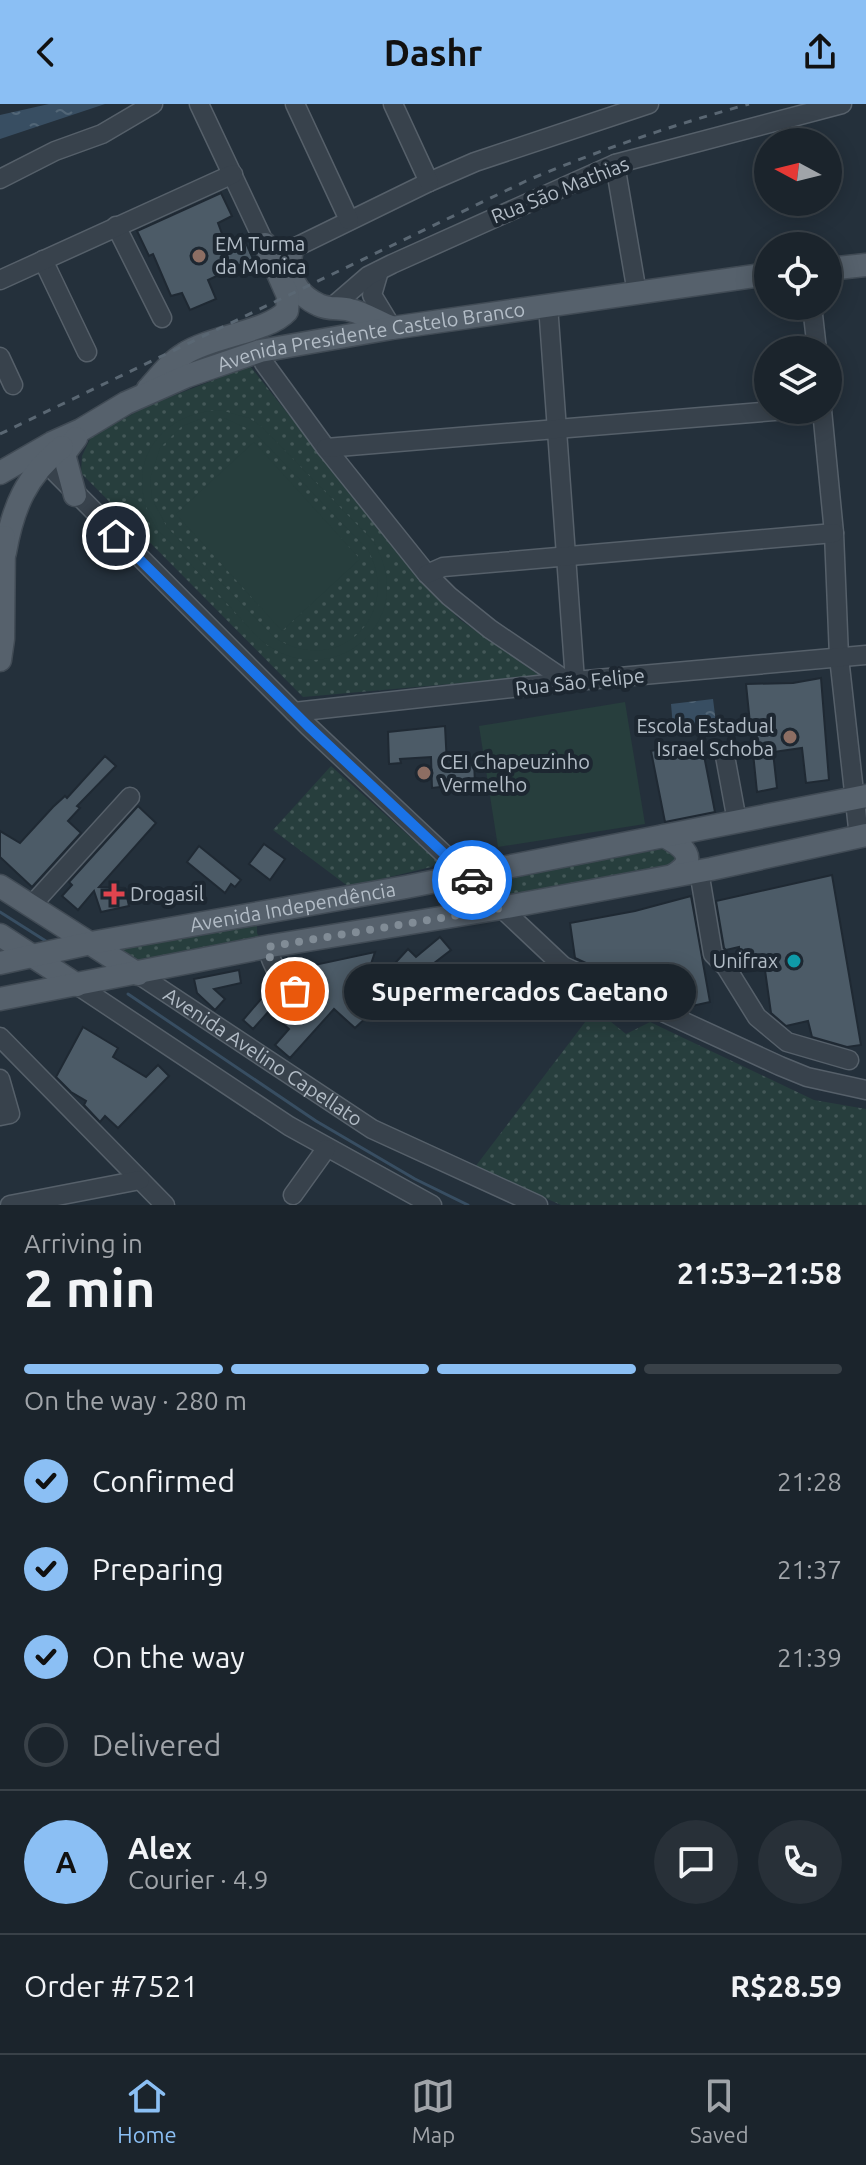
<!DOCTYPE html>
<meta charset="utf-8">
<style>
body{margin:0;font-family:Ubuntu,sans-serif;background:#283038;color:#f1f3f6;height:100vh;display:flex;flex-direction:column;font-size:30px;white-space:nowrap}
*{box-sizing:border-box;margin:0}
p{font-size:26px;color:#a0a4a9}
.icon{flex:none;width:44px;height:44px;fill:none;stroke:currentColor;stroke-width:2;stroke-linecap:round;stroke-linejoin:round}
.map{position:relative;height:1101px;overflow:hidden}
.side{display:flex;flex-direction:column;background:#1b242c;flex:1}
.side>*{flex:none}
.needle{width:52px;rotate:277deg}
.tools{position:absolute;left:754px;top:24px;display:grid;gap:16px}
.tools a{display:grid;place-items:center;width:88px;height:88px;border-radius:50%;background:#1b242c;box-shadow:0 4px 20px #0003,0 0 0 2px #394148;font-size:40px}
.pin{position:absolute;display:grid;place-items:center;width:68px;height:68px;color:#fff;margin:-34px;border:4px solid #fff;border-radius:50%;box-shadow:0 2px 8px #0007}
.courier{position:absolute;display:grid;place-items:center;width:80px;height:80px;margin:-40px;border:6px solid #1a73e8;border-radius:50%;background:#fff;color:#222;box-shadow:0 2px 10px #0007}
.bubble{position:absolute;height:56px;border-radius:28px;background:#1b242c;box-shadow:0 4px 20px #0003,0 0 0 2px #394148;font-size:26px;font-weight:700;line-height:56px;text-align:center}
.overview em{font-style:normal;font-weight:700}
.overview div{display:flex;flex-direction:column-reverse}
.overview{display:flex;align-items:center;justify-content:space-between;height:136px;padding:0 24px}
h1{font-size:52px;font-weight:700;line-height:60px}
.bar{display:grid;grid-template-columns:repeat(4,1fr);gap:12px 8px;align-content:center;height:96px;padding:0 24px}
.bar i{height:10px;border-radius:6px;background:#394148}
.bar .on{background:#8bbff4}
.bar p{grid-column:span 4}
.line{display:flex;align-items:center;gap:20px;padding:0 24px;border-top:2px solid #394148}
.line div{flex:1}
.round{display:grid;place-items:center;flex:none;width:84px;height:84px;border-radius:42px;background:#283038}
ol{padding:0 24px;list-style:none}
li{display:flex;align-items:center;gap:24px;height:88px}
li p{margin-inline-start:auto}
li .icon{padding:8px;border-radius:50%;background:#8bbff4;color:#111;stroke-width:4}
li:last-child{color:#a0a4a9}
li i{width:44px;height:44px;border:4px solid #394148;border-radius:50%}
header{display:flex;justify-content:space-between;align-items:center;height:104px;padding:0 24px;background:#8bbff4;color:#111;font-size:36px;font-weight:700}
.dock{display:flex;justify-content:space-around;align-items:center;height:112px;border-top:2px solid #394148;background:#1b242c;font-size:22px;color:#a0a4a9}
.dock a{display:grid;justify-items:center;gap:4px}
.dock .on{color:#8bbff4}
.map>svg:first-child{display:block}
.grass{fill:url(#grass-dots)}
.pitch{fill:#273e3d;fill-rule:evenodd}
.water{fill:url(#water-ripples)}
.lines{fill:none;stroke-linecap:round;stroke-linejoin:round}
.stream{stroke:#384e62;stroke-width:3}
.building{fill:#4c5b67;stroke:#1f2933;stroke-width:2}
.minor-casing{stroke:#56606a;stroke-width:21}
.major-casing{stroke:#414b55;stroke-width:25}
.minor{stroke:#38424c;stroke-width:18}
.major{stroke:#56616c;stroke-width:22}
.rail{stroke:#5a6773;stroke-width:3;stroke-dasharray:8 8;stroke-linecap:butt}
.done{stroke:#818c96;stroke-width:8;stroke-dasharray:0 14.4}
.route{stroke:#1a73e8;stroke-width:10}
.education-dot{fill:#8d6e63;stroke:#1d2731;stroke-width:3}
.health-dot{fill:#e0444e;stroke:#1d2731;stroke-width:3}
.culture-dot{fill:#0f9aa8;stroke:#1d2731;stroke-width:3}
.labels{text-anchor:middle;stroke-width:8;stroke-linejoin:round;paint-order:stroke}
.street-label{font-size:20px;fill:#b3bdc7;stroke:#1d2731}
.poi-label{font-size:20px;fill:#b3bdc7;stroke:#1d2731;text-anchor:start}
</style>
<header><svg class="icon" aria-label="back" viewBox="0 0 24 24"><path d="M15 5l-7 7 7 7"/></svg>Dashr<svg class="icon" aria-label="share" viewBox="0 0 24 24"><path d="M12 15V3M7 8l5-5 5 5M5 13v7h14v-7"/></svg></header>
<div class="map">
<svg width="866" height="1101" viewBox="0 0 866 1101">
<defs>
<pattern id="grass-dots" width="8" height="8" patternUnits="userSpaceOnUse" patternTransform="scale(2)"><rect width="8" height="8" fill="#273e3d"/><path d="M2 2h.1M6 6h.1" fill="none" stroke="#445858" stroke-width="1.8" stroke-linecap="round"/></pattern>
<pattern id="water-ripples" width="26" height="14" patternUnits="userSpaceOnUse" patternTransform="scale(2)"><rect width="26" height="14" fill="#384e62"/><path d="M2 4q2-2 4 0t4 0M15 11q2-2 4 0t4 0" fill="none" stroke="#526677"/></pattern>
</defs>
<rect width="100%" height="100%" fill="#24303b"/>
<g class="grass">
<path d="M250,262L407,460L459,515L540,572L303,593L81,369L82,352L91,333L147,302Z"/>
<path d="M331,662L438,758L431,763L349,783L273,726Z"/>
<path d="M674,743L681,748L675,767L501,798L489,785L492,780L504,773Z"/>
<path d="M257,819V829L262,839L131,860L118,843Z"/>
<path d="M595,905L626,930L650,918L814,996L866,1005V1101H561L475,1063Z"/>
</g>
<g class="pitch">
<path d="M220,306L249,314L262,323L373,437C388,462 393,491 378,518C357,556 308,567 272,544C257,535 245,519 233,506C208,479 183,452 157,425C121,369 153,309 220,306ZM203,314H224L253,327L368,446C403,511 338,574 275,534L167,423L152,395L150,374L160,344L182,322Z"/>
<path d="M254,338L360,455L282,527L176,410Z"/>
<path d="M625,598L645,720L498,743L479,622Z"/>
</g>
<g class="water">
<path d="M49,0H105L0,35V11Z"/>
<path d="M713,595L716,619L673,623L671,600Z"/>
</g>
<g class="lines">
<g class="stream">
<path d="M0,808L49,839"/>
<path d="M128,890L316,1017L415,1075L468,1101"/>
</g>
</g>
<g class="building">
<path d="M221,89L232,112L218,119L225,138L242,130L253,155L208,176L216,195L190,206L182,189L171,192L153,150L149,152L137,127Z"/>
<path d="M821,574L829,676L806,679L802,644L773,648L777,684L757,688L746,580L793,579Z"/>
<path d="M445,622L447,661L474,658L475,679L432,684L431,653L400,655L401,659L389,660L388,628Z"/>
<path d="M701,636L715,708L665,718L651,647Z"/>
<path d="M105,652L116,662L77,702L80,704L68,717L81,729L32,783L0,753V727L20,739L53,703L65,692L67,694Z"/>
<path d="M138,702L156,719L99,783L125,784L129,802L101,808L94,787L78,806L62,792L72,781L69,778Z"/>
<path d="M264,740L285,755L270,776L249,760Z"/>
<path d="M199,742L241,776L235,783L231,780L225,789L187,758Z"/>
<path d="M832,771L861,941L847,943L812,933L808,917L786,922L771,909L765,866L743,868L739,843L726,846L724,844L716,797Z"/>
<path d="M691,792L710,898L683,904L678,902L675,889L657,892L648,888L646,876L627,878L619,874L617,863L601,866L575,854L570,819L635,807Z"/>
<path d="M440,833L451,846L429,863L406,888L400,882L355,924L334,905L290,954L275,941L289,925L269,907L253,925L243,916L267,888L287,905L284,893L293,899L303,896L306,883L291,866L375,848L370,863L377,879L408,845L416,853Z"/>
<path d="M239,866L241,879L214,885L225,895L215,906L197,889L194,875Z"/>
<path d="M83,923L118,944L113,953L146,973L158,961L169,972L118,1024L105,1012L100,1018L84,1001L86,997L71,988L56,973Z"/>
</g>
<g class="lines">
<defs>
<g id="minor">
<path d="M199,0L265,140C274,146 282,146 292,145L429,78L475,58L649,0"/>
<path d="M295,0L349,116"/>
<path d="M393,0L429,78"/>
<path d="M615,60L637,189"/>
<path d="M0,75L55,47L102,30L153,0"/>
<path d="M116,122L162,214"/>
<path d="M43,156L87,248"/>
<path d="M379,167L372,191L392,224"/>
<path d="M0,176L233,70"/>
<path d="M548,201L575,577"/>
<path d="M812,202L817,246"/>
<path d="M331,204L368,172L392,160L615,60L842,0"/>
<path d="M260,247L264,259L326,344L427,470L449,492L490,525L568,578"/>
<path d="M0,253L13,281"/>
<path d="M822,306L834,429L839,553L859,733"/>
<path d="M326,344L787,306"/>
<path d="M44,357L308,622L563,862L780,962L807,973L866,986"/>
<path d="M427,470L443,463L834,429"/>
<path d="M294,608L575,577L866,551"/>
<path d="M725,652L737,717"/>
<path d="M699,767L713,850L726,863L757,913L787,938L849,956"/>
<path d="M31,802L130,693"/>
<path d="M267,843C273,864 279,873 295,887"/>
<path id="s1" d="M138,870L372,1025L538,1101"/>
<path d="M77,881L289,1022L432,1101"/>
<path d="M0,933L165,1101"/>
<path d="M0,975L10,1010L0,1012"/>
<path d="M293,1091L326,1045"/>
<path d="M10,1101L140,1076"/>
</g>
<g id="major">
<path d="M292,145C286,170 295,190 319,201C329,206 340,203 350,206C364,209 378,218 391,223"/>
<path d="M828,165L866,161"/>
<path d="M148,285C159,273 170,258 184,250C211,232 268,228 287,207L288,192L265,140"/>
<path id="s2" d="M0,369L52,339L81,326L126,299L187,272L260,247L392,224L768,170"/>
<path d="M75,391L64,350L76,334"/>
<path d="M5,448C13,403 26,372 62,343"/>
<path d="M0,556L3,535L4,433"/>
<path d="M664,732C683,742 700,755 674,771"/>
<path d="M0,782L138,870"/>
<path d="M0,831L77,881"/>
<path id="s3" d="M0,859L91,839L406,783L866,692"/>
<path d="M0,895L271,842L501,804L711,765L866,731"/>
</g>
</defs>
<use href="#minor" class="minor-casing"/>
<use href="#major" class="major-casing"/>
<use href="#minor" class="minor"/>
<use href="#major" class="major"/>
<path class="rail" d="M0,330L526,77C599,46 673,21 749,0"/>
</g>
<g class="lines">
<path class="done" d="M295,887L273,865L267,843L501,804L472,776"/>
<path class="route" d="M116,432L308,622L472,776"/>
</g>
<g class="education-dot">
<circle cx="199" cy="152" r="8"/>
<circle cx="790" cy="633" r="8"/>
<circle cx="424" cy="669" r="8"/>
</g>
<path class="health-dot" d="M110 778h8v8h8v8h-8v8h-8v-8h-8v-8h8z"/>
<circle class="culture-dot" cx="794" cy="857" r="8"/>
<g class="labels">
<g class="street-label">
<text transform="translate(560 86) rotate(-22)" y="7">Rua São Mathias</text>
<text dy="7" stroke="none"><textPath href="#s2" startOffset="400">Avenida Presidente Castelo Branco</textPath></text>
<text transform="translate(580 578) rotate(-6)" y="7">Rua São Felipe</text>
<text dy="7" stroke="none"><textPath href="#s3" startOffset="298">Avenida Independência</textPath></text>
<text dy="7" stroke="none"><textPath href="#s1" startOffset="150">Avenida Avelino Capellato</textPath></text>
</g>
<g class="poi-label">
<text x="215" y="147">EM Turma<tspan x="215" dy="23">da Monica</tspan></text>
<text x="774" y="629" text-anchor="end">Escola Estadual<tspan x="774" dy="23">Israel Schoba</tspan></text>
<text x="440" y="665">CEI Chapeuzinho<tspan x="440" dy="23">Vermelho</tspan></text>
<text x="130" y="797">Drogasil</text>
<text x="778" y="864" text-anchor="end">Unifrax</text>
</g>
</g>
</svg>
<div class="tools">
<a><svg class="needle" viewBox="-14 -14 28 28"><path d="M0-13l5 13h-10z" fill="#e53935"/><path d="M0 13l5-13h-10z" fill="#a0a4a9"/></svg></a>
<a><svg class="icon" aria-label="locate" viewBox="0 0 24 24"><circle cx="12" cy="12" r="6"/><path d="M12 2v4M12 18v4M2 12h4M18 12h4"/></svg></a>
<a><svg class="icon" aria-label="layers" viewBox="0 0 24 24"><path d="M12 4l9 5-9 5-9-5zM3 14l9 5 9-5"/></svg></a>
</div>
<div class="pin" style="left:295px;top:887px;background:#ea580c"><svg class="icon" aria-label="bag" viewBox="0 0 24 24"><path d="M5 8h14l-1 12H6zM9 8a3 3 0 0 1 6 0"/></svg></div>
<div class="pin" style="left:116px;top:432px;background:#1f2937"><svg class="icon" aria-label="home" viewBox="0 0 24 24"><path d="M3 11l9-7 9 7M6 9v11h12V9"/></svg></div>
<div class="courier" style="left:472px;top:776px"><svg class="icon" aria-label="car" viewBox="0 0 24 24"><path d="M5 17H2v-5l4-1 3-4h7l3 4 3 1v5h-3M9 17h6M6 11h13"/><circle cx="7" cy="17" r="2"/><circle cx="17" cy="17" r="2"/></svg></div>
<div class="bubble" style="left:344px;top:860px;width:352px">Supermercados Caetano</div>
</div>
<section class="side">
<div class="overview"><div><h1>2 min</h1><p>Arriving in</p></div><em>21:53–21:58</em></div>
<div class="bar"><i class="on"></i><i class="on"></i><i class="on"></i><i></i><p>On the way · 280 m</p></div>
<ol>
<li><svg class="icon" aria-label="check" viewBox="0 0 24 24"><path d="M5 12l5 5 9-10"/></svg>Confirmed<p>21:28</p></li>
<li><svg class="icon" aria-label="check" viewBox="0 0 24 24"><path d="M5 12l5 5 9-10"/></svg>Preparing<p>21:37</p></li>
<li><svg class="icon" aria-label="check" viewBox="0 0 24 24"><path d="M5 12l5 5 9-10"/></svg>On the way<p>21:39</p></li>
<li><i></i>Delivered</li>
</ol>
<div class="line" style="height:144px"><b class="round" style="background:#8bbff4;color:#111">A</b><div><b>Alex</b><p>Courier · 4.9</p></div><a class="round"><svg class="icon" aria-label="chat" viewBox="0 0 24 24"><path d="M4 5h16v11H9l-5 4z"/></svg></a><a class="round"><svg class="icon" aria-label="phone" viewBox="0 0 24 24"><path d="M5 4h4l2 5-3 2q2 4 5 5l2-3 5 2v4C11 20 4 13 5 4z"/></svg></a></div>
<div class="line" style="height:104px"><div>Order #7521</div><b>R$28.59</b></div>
</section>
<nav class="dock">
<a class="on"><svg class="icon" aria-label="home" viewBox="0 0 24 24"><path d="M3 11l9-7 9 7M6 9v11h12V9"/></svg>Home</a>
<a><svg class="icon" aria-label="map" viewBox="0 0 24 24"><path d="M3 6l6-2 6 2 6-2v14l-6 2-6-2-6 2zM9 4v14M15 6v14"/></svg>Map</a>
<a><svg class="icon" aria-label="saved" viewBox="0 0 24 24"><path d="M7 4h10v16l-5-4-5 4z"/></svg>Saved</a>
</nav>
